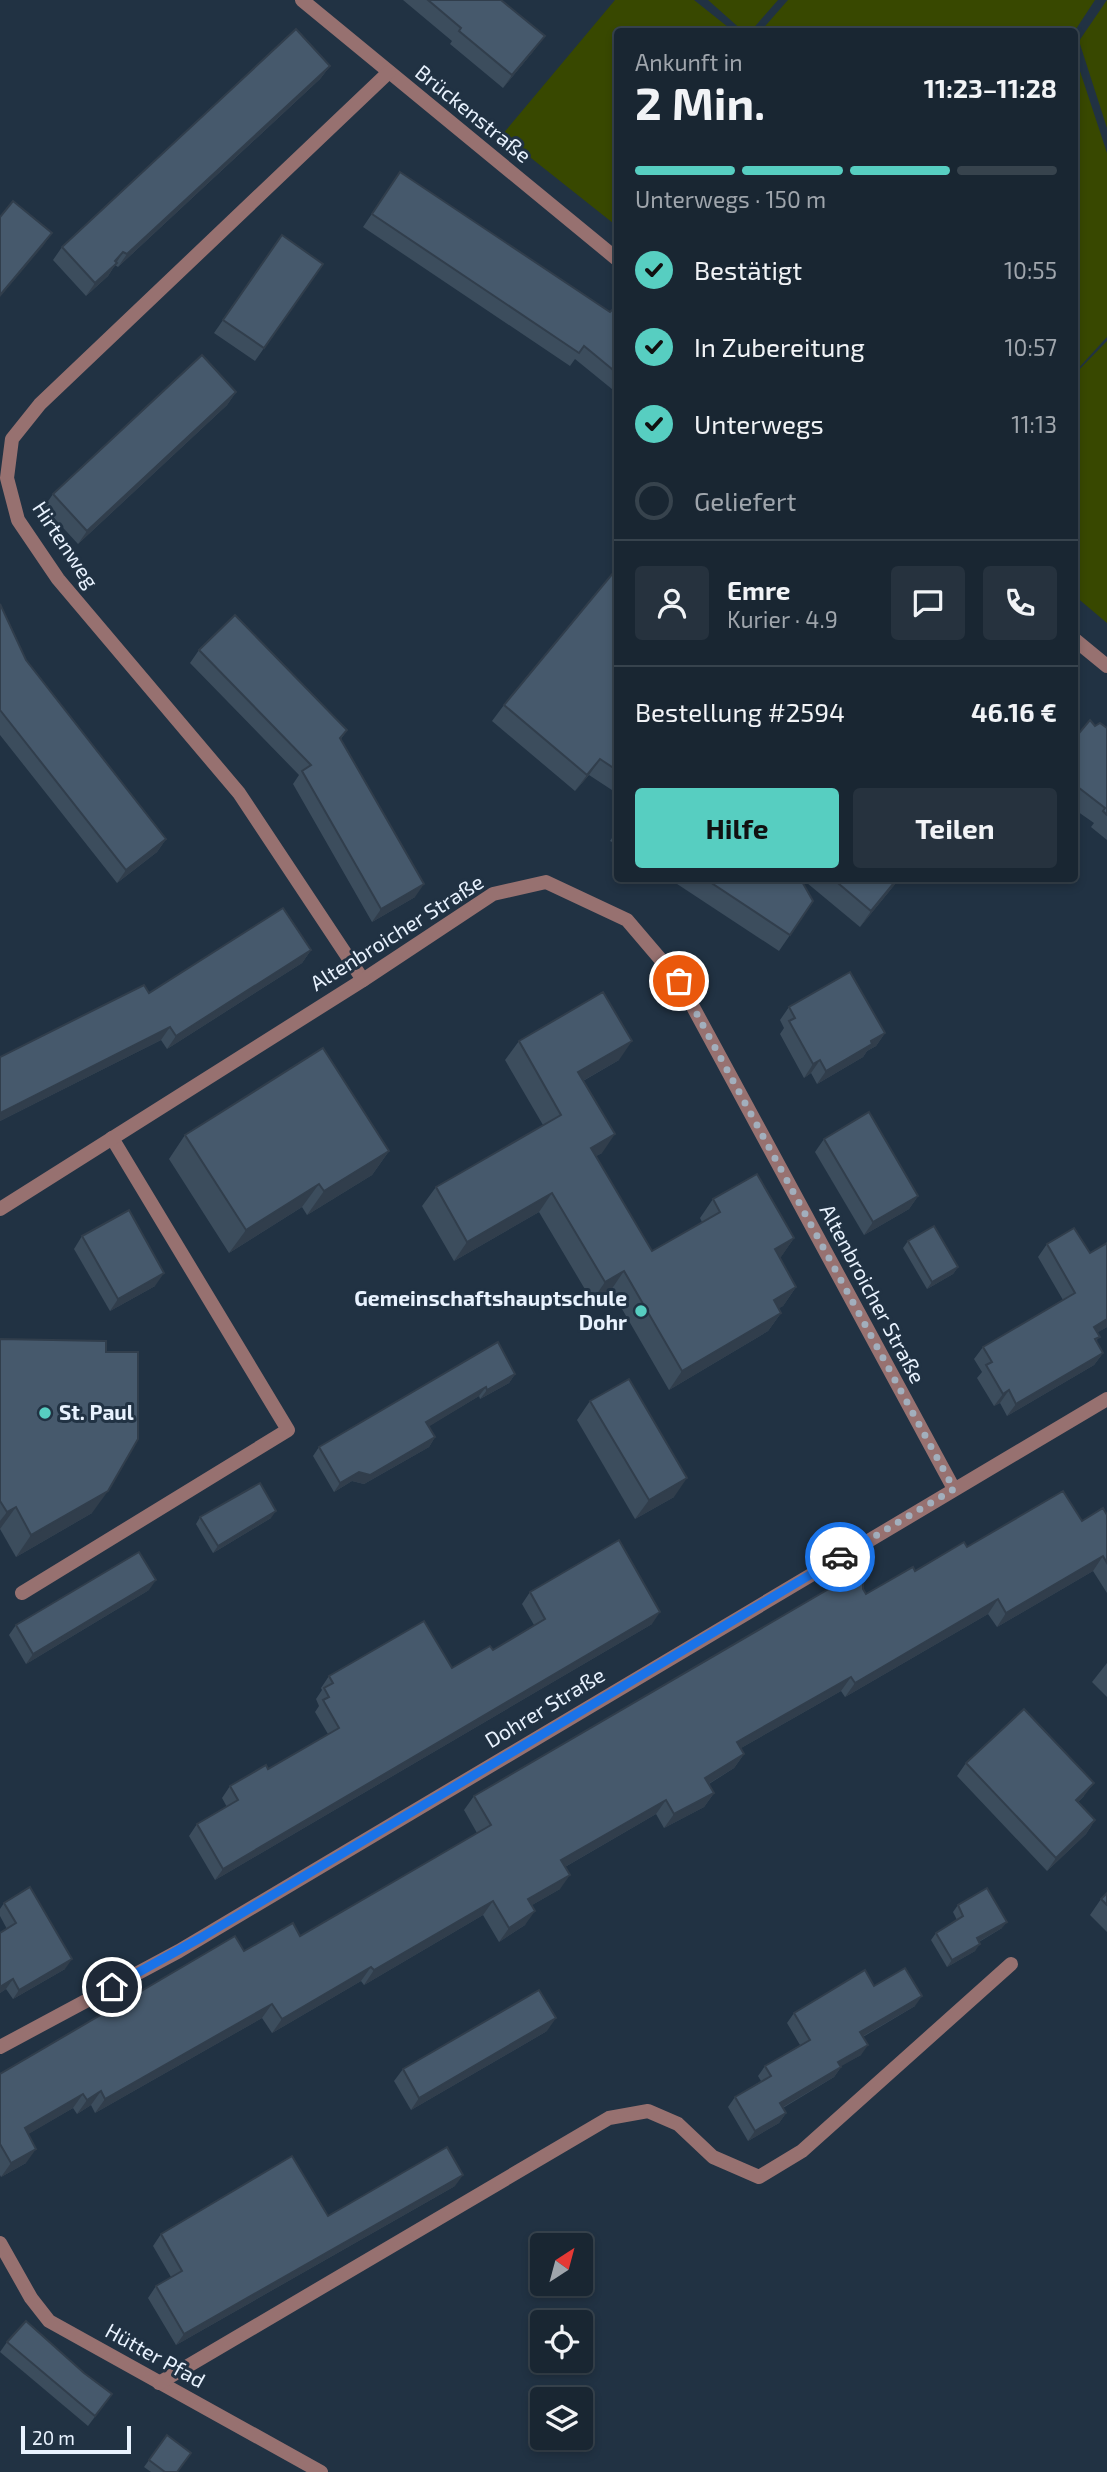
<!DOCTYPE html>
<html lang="de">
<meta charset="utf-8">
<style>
body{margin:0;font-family:"Exo 2",sans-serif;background:#26323e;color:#f1f3f6;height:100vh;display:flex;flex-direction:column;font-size:26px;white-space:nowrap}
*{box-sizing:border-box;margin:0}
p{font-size:23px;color:#9fa5ac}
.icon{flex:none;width:38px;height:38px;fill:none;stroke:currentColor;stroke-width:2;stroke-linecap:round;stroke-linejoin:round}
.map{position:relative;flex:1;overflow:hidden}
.panel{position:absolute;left:614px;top:28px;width:464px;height:854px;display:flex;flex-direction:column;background:#192632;border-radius:7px;box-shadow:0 4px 10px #0003,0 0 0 2px #37434d}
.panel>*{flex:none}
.needle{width:46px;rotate:36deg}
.buttons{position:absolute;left:530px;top:2233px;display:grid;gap:14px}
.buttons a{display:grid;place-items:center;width:63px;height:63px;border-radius:7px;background:#192632;box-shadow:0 4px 10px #0003,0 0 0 2px #37434d;font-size:35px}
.scale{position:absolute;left:21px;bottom:18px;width:110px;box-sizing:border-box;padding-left:7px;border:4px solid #e8f2fe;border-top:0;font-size:19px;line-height:24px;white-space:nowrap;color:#e8f2fe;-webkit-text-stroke:5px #213243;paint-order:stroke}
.pin{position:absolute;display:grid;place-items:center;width:60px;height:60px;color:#fff;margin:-30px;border:4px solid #fff;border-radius:50%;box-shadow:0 2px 7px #0007}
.courier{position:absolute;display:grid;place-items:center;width:70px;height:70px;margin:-35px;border:5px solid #1a73e8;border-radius:50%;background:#fff;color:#222;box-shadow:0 2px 9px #0007}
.summary em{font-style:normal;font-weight:700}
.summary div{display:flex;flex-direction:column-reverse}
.summary{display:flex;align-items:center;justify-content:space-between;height:119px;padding:0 21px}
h1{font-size:46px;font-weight:700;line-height:52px}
.bar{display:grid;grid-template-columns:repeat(4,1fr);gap:10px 7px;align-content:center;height:84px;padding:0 21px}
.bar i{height:9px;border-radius:5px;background:#37434d}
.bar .selected{background:#57cec1}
.bar p{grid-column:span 4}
.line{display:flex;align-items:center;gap:18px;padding:0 21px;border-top:2px solid #37434d}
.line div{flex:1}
.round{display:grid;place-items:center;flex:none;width:74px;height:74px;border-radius:7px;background:#26323e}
ol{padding:0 21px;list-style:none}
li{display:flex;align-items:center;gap:21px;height:77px}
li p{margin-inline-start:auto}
li .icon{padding:7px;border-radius:50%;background:#57cec1;color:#111;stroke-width:4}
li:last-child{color:#9fa5ac}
li i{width:38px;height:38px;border:4px solid #37434d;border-radius:50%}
.cta{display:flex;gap:14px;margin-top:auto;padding:14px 21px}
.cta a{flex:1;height:80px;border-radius:7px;background:#57cec1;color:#111;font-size:28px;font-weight:700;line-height:80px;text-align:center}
.cta a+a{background:#26323e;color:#f1f3f6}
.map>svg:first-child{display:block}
.green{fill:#384800}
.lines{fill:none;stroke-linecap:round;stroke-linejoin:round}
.lane{stroke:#977170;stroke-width:14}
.street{stroke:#977170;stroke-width:14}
.wall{fill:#3c4d5d}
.shaded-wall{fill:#313e4c}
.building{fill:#46596c;stroke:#313e4c;stroke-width:2}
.done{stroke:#a2afbd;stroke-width:7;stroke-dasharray:0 12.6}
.route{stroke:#1a73e8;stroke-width:9}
.poi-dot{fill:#57cec1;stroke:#213243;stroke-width:2.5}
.labels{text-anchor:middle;stroke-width:6;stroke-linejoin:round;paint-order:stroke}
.street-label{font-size:21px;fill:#e8f2fe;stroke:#213243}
.poi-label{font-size:21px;font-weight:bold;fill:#e8f2fe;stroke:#213243;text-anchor:end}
</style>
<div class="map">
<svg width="1107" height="2472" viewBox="0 0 1107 2472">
<rect width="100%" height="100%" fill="#213243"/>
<g class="green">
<path d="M615,0H694L733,31L618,32V227L502,135Z"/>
<path d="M708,0H778L751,31L744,32Z"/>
<path d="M788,0H1095L1074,32L761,31Z"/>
<path d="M1107,0V128L1079,41Z"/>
<path d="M1074,53L1107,153V337L1075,372Z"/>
<path d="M1107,341V623L1075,596L1074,375Z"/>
</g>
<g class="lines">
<g class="lane">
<path d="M22,1593L288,1430L112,1138"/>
<path d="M0,2243L31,2298L49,2321L321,2472"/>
<path d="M159,2383L609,2118L648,2111L678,2124L713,2157L759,2177L802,2151L1011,1964"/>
</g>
<g class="street">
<path d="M302,0L618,260"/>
<path d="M1074,639L1107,666"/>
<path d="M363,980L239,793L58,579L18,520L7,478L12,439L40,404L389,72"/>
<path d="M0,1209L363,980L493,894L546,882L627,920L679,981L954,1489"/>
<path d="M0,2047L179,1951L1107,1399"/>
</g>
</g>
<g class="wall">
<path d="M403,0H501L535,49L503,88L450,44L452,41Z"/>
<path d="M330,66L320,79L118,267L115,265L108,276L86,296L53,260L62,247Z"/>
<path d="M400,172L610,312L618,307V394L575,359L570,366L363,227Z"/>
<path d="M282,235L323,264L255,361L214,333Z"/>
<path d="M236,392L227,405L78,544L44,507L53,494Z"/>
<path d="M618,567V794L589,775L575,791L492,721L504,705Z"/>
<path d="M0,604L26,660L166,839L157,852L117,883L0,735Z"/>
<path d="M199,650L347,730L341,739L415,897L372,922L293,784L299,775L190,663Z"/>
<path d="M1095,726L1107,728V840L1091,827L1094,823L1074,809V739Z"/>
<path d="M618,829V845L610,841Z"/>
<path d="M668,878H800L790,935L779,951Z"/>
<path d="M801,878H900L860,927Z"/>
<path d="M311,950L302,963L167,1049L161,1040L0,1121V1057L149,993Z"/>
<path d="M789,1007L885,1033L876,1046L867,1051L863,1057L817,1084L811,1073L804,1078L780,1034L784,1028L780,1020Z"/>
<path d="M519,1041L619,1060L583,1081L602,1153L596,1156L652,1251L702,1222L700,1218L713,1199L794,1238L780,1258L796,1287L783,1306L779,1308L781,1313L768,1331L669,1390L611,1290L592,1301L539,1212L454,1261L422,1206L436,1187L543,1125L505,1060Z"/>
<path d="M185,1135L389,1151L372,1175L307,1215L302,1207L229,1253L169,1159Z"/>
<path d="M824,1139L918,1196L909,1209L864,1235L815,1152Z"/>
<path d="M82,1236L155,1286L110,1311L74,1249Z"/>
<path d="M908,1241L958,1267L953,1274L927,1289L903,1248Z"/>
<path d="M1107,1243V1327L1098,1332L1097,1342L1103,1353L1094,1365L1007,1416L1000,1403L994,1406L977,1378L982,1372L974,1359L983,1347L1063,1300L1038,1257L1047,1244L1090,1253Z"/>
<path d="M0,1339L92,1513L16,1557L0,1529Z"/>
<path d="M515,1374L509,1383L480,1399L479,1396L429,1426L435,1437L429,1447L364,1484L352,1481L334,1492L313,1456L319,1447Z"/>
<path d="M590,1401L674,1497L635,1519L577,1420Z"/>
<path d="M1107,1515V1593L1093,1571L997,1627L988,1614L845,1697L841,1691L741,1748L744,1754L734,1768L709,1784L714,1793L704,1807L664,1828L656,1814L565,1867L560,1889L532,1905L525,1925L499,1942L483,1915L364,1985L361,1981L272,2033L262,2018L95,2113L91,2105L77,2114L73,2108L28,2134L26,2163L1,2177L0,2175V2074L244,1951L300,1936L477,1833L464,1810L474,1796L863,1589L866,1594L967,1547Z"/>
<path d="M200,1517L271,1518L213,1553L196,1524Z"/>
<path d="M149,1590L26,1664L9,1635L16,1625Z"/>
<path d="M530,1592L652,1624L215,1880L189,1836L197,1824L227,1807L222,1798L230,1786L268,1769L328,1734L315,1712L319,1706L316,1699L322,1690L321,1688L329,1676L452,1668L493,1650L534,1625L522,1604Z"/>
<path d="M1107,1663V1697L1092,1682Z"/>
<path d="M966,1763L1084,1796L1078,1802L1095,1820L1086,1834L1047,1871L957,1776Z"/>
<path d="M1107,1893V1932L1090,1915L1101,1899Z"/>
<path d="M4,1903L65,1969L13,1999L6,1989L0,1993V1933L7,1929L0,1916V1909Z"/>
<path d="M958,1905L1002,1928L979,1942L975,1951L947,1967L931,1940L936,1933L957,1920L953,1912Z"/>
<path d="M874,1986L915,2006L863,2037L861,2055L840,2066L841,2067L834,2077L783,2108L786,2113L779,2123L748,2141L728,2107L735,2097L761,2081L758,2076L765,2066L800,2045L787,2023L794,2013Z"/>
<path d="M547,2031L411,2110L394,2081L403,2069Z"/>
<path d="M455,2186L176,2345L148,2298L156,2286L171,2277L153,2246L161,2234L328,2216Z"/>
<path d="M7,2342L84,2373L112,2394L88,2426L0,2352Z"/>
<path d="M167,2435L177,2472H151L144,2467Z"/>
</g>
<g class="shaded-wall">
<path d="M545,36L535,49L503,88L512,75Z"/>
<path d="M330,66L320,79L118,267L127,254Z"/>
<path d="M52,233L43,246L0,297V295Z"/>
<path d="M123,252L108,276L86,296L95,283Z"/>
<path d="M236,392L227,405L78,544L87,531Z"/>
<path d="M600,759L589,775L575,791L587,775Z"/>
<path d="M166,839L157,852L117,883L126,870Z"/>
<path d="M898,878H900L860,927L871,911Z"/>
<path d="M424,884L415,897L372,922L381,909Z"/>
<path d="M311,950L302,963L167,1049L176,1036Z"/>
<path d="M170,1027L161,1040L0,1121V1113Z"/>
<path d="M885,1033L876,1046L867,1051L863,1057L817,1084L826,1071Z"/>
<path d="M632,1041L619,1060L565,1091L578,1072Z"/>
<path d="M820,1060L811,1073L804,1078L813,1064Z"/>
<path d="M615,1134L602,1153L578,1166L591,1148Z"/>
<path d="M389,1151L372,1175L307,1215L324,1191Z"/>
<path d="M319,1184L302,1207L229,1253L246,1230Z"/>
<path d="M552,1193L539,1212L454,1261L467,1242Z"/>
<path d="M918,1196L909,1209L864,1235L873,1222Z"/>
<path d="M794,1238L781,1257L762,1268L775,1249Z"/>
<path d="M958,1267L953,1274L927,1289L932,1282Z"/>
<path d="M624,1271L611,1290L592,1301L605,1282Z"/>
<path d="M164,1273L155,1286L110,1311L118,1299Z"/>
<path d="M796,1287L783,1306L761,1319L774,1300Z"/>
<path d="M781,1313L768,1331L669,1390L682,1371Z"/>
<path d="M1107,1319V1327L1086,1339L1094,1327Z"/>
<path d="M1103,1353L1094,1365L1007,1416L1016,1404Z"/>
<path d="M515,1374L509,1383L480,1399L487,1390Z"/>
<path d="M486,1387L479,1396L420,1432L426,1422Z"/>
<path d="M1009,1390L1000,1403L994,1406L1003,1394Z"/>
<path d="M435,1437L429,1447L364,1484L352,1481L334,1492L340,1483L359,1472Z"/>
<path d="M687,1478L674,1497L635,1519L649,1500Z"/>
<path d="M108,1491L92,1513L16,1557L31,1535Z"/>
<path d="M16,1507L0,1529V1521L7,1512Z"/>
<path d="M276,1511L271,1518L213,1553L218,1546Z"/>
<path d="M1103,1556L1093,1571L997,1627L1006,1613Z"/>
<path d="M156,1580L149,1590L26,1664L33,1654Z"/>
<path d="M998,1599L988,1614L845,1697L855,1683Z"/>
<path d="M660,1612L652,1624L215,1880L223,1869Z"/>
<path d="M851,1677L841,1691L727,1756L737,1742Z"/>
<path d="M744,1754L734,1768L695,1792L705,1778Z"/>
<path d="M1094,1783L1084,1796L1067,1813L1076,1800Z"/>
<path d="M714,1793L704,1807L664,1828L674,1814Z"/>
<path d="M666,1800L656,1814L551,1875L561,1860Z"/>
<path d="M1095,1820L1086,1834L1047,1871L1056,1858Z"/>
<path d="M570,1875L560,1889L518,1913L528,1899Z"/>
<path d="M493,1901L483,1915L364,1985L374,1970Z"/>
<path d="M535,1911L525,1925L499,1942L509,1928Z"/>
<path d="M1007,1922L1002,1928L973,1945L977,1938Z"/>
<path d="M980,1944L975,1951L947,1967L952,1960Z"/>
<path d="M72,1959L65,1969L13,1999L19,1990Z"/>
<path d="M371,1967L361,1981L272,2033L282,2019Z"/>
<path d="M13,1979L6,1989L0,1993V1987Z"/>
<path d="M922,1996L915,2006L853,2042L860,2032Z"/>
<path d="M272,2004L262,2018L95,2113L105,2099Z"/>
<path d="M556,2018L547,2031L411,2110L419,2098Z"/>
<path d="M868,2045L861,2055L831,2072L838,2062Z"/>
<path d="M841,2067L834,2077L773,2113L780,2103Z"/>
<path d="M101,2091L91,2105L77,2114L87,2100Z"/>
<path d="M83,2094L73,2108L15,2142L25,2128Z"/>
<path d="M786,2113L779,2123L748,2141L755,2131Z"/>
<path d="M36,2149L26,2163L1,2177L11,2163Z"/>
<path d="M463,2175L455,2186L176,2345L184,2334Z"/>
</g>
<g class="building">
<path d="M428,0H501L545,36L512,75L459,31L461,28Z"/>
<path d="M296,29L330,66L127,254L123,252L115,261L117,263L95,283L62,247Z"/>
<path d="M400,172L610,312L616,306L618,307V374L584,346L579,353L372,214Z"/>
<path d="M13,201L52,233L0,295V217Z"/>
<path d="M282,235L323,264L264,348L223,320Z"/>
<path d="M202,355L236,392L87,531L53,494Z"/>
<path d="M618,567V771L600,759L587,775L504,705Z"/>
<path d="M0,604L26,660L166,839L126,870L0,710Z"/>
<path d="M235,615L347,730L340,738L424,884L381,909L302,771L311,765L199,650Z"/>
<path d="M1090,720L1095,726L1100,723L1107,728V815L1103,811L1105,808L1074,784V739Z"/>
<path d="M704,878H800L813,901L790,935Z"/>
<path d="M832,878H898L871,911Z"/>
<path d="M283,908L311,950L176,1036L170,1027L0,1113V1057L144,985L149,993Z"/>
<path d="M850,972L885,1033L871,1041L872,1044L826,1071L820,1060L813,1064L789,1021L795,1018L789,1007Z"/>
<path d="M603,992L632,1041L578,1072L615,1134L591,1148L652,1251L720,1212L713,1199L757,1174L794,1238L775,1249L796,1287L774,1300L781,1313L682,1371L624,1271L605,1282L552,1193L467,1242L436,1187L561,1115L519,1041Z"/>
<path d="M323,1048L389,1151L324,1191L319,1184L246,1230L185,1135Z"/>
<path d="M869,1112L918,1196L873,1222L824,1139Z"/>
<path d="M129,1210L164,1273L118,1299L82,1236Z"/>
<path d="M934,1226L958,1267L932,1282L908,1241Z"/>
<path d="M1074,1228L1090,1253L1107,1243V1319L1094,1327L1100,1337L1095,1339L1103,1353L1016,1404L1009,1390L1003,1394L986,1365L992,1362L983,1347L1075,1293L1047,1244Z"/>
<path d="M0,1339L106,1341V1352H138V1439L108,1491L31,1535L16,1507L7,1512L0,1501Z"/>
<path d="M498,1342L515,1374L487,1390L486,1387L426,1422L435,1437L370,1475L359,1472L340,1483L319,1447Z"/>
<path d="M629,1379L687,1478L649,1500L590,1401Z"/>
<path d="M260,1483L276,1511L218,1546L200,1517Z"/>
<path d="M1063,1491L1082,1521L1103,1508L1107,1515V1563L1103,1556L1006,1613L998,1599L855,1683L851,1677L737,1742L744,1754L705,1778L714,1793L674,1814L666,1800L561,1860L570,1875L528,1899L535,1911L509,1928L493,1901L374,1970L371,1967L282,2019L272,2004L105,2099L101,2091L87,2100L83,2094L25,2128L36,2149L11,2163L0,2144V2074L235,1936L244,1951L293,1923L300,1936L491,1825L474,1796L863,1569V1589L866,1594L913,1567L915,1571L964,1542L967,1547Z"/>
<path d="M619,1540L660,1612L223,1869L197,1824L238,1800L230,1786L266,1765L268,1769L339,1728L323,1700L329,1697L324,1688L333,1683L329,1676L424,1621L452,1668L490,1646L493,1650L545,1619L530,1592Z"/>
<path d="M139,1552L156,1580L33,1654L16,1625Z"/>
<path d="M1024,1709L1094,1783L1076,1800L1095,1820L1056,1858L966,1763Z"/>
<path d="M30,1887L72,1959L19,1990L13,1979L0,1987V1933L16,1923L4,1903Z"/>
<path d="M987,1888L1007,1922L977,1938L980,1944L952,1960L936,1933L963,1916L958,1905Z"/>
<path d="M1107,1893V1905L1101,1899Z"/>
<path d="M905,1968L922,1996L860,2032L868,2045L838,2062L841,2067L780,2103L786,2113L755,2131L735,2097L771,2076L765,2066L810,2040L794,2013L865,1970L874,1986Z"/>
<path d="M539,1990L556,2018L419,2098L403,2069Z"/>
<path d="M447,2147L463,2175L184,2334L156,2286L182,2271L161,2234L292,2156L328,2216Z"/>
<path d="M26,2321L84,2373L112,2394L95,2416L7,2342Z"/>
<path d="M167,2435L191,2453L177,2472H165L149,2460Z"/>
</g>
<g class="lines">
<path class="done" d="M679,981L954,1489L840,1557"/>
<path class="route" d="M112,1987L202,1937L840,1557"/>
</g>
<g class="poi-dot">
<circle cx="641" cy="1311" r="7"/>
<circle cx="45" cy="1413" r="7"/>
</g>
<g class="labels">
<g class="street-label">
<text transform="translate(473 114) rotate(39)" y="7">Brückenstraße</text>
<text transform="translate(65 545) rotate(56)" y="7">Hirtenweg</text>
<text transform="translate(397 933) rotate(-32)" y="7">Altenbroicher Straße</text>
<text transform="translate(872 1294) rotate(62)" y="7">Altenbroicher Straße</text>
<text transform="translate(545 1708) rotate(-31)" y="7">Dohrer Straße</text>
<text transform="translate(155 2356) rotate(29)" y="7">Hütter Pfad</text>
</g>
<g class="poi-label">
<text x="627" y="1306">Gemeinschaftshauptschule<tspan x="627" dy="24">Dohr</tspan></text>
<text x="59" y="1420" text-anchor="start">St. Paul</text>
</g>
</g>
</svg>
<div class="buttons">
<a><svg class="needle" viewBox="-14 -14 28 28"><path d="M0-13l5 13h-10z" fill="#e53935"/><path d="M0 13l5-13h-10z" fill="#9fa5ac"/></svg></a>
<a><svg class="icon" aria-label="locate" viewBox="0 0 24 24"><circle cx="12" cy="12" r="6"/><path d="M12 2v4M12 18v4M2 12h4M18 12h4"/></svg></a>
<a><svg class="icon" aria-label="layers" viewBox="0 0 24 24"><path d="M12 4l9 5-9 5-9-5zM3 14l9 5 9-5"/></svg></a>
</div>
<div class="scale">20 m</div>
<div class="pin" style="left:679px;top:981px;background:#ea580c"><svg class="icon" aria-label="bag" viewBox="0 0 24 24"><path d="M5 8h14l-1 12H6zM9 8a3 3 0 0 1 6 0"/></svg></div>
<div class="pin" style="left:112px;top:1987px;background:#1f2937"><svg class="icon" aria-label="home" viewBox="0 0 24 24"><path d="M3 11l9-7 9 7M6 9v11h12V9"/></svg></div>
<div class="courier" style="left:840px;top:1557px"><svg class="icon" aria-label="car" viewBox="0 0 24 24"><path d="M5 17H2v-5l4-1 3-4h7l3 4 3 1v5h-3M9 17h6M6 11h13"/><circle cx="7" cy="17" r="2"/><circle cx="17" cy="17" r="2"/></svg></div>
<section class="panel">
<div class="summary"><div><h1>2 Min.</h1><p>Ankunft in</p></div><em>11:23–11:28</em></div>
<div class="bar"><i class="selected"></i><i class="selected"></i><i class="selected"></i><i></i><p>Unterwegs · 150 m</p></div>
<ol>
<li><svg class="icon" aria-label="check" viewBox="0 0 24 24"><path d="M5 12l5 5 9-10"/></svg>Bestätigt<p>10:55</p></li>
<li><svg class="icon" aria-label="check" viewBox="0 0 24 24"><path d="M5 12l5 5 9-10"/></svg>In Zubereitung<p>10:57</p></li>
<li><svg class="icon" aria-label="check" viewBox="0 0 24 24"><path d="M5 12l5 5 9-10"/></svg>Unterwegs<p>11:13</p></li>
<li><i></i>Geliefert</li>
</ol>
<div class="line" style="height:126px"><a class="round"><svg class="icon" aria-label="person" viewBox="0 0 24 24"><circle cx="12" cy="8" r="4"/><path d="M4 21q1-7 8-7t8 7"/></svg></a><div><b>Emre</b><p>Kurier · 4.9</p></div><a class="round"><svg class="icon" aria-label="chat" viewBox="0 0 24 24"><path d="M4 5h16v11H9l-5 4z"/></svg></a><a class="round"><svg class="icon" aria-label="phone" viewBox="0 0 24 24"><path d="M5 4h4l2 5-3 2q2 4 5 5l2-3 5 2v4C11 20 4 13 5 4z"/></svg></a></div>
<div class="line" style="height:91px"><div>Bestellung #2594</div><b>46.16 €</b></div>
<div class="cta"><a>Hilfe</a><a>Teilen</a></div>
</section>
</div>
